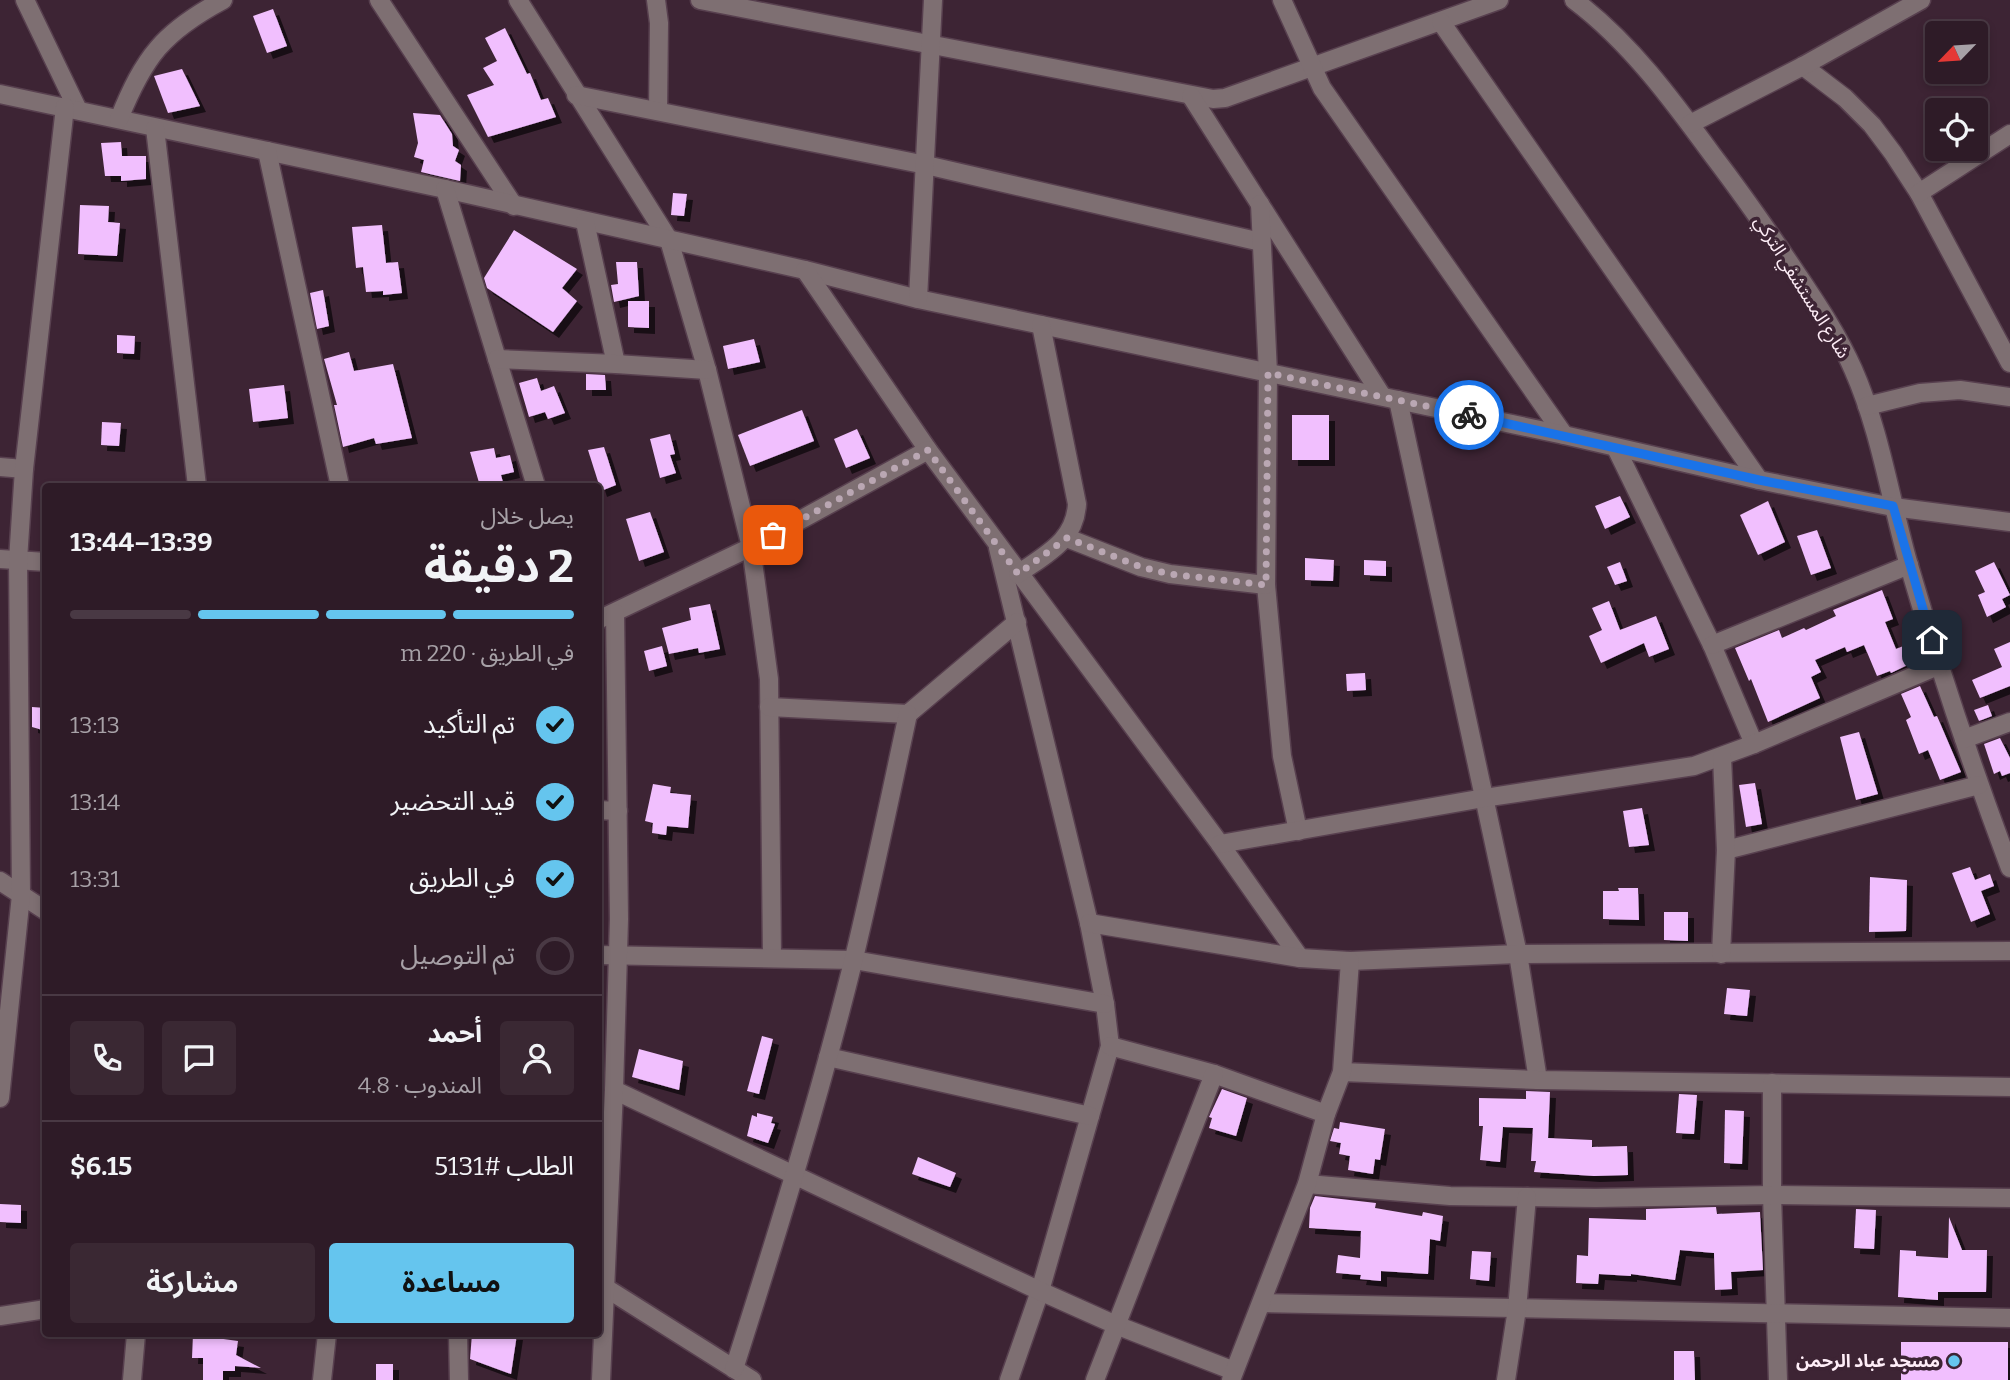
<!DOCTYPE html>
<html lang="ar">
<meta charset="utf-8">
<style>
body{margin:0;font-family:Bitter,"Noto Sans Arabic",serif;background:#3a2833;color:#f1f3f6;direction:rtl;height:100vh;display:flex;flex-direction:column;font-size:26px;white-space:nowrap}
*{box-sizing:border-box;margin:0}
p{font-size:23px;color:#a7a1a7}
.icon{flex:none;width:38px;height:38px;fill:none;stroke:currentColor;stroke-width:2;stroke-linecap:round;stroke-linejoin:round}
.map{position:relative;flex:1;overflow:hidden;direction:ltr}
.sheet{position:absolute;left:42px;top:483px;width:560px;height:854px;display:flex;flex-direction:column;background:#2e1b27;border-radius:7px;box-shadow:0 4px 10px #0003,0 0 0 2px #493944;direction:rtl}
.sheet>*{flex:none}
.needle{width:46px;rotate:245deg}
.fabs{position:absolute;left:1925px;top:21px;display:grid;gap:14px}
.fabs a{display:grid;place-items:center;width:63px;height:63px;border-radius:7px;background:#2e1b27;box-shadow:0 4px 10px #0003,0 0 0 2px #493944;font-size:35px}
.pin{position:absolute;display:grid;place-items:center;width:60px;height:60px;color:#fff;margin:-30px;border-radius:14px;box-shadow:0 4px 10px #0006}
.courier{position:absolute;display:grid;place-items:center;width:70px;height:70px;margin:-35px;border:5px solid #1a73e8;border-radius:50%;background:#fff;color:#222;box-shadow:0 2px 9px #0007}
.headline em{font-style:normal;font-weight:700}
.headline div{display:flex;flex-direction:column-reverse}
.headline{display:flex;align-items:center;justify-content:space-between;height:119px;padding:0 28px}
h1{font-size:46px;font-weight:700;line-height:52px}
.bar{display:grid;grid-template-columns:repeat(4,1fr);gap:10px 7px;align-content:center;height:84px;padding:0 28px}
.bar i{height:9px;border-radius:5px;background:#493944}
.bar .selected{background:#65c5ee}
.bar p{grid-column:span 4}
.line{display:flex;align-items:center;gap:18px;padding:0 28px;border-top:2px solid #493944}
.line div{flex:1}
.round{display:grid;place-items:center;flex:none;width:74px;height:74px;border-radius:7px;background:#3a2833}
ol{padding:0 28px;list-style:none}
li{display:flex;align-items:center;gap:21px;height:77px}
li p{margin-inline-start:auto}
li .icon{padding:7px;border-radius:50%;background:#65c5ee;color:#111;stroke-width:4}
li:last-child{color:#a7a1a7}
li i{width:38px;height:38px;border:4px solid #493944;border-radius:50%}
.button{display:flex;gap:14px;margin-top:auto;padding:14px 28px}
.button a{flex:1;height:80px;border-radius:7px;background:#65c5ee;color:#111;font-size:28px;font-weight:700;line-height:80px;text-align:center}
.button a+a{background:#3a2833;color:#f1f3f6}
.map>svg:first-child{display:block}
.building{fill:#f1bffe;filter:url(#shadow)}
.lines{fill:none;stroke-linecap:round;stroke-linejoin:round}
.minor-casing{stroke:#58404f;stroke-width:21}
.minor{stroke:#7e6f72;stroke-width:18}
.done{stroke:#baa7b3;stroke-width:7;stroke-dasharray:0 12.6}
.route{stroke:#1a73e8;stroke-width:9}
.poi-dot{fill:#65c5ee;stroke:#3d2434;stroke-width:2.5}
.labels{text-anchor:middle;stroke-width:7;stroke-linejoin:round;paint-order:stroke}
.street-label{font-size:18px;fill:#feedf7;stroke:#3d2434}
.poi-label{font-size:18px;font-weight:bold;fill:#feedf7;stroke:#3d2434;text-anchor:end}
</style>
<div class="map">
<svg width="2010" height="1380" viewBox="0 0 2010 1380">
<defs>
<filter id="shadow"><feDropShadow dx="6" dy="6" stdDeviation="0" flood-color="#0009"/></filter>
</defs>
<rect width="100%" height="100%" fill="#3d2434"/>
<g class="building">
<path d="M273,9L287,46L267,53L253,16Z"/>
<path d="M505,28L527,74L530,73L541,100L548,98L556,117L488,137L467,95L494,85L483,68L497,61L485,38Z"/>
<path d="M182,69L200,106L168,113L154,76Z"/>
<path d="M413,113L440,115L452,134L453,146L459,150L455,161L461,165L460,181L421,172L424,160L414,157L418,143Z"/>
<path d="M121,142L122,156H146V179L121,181V176H105L101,143Z"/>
<path d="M673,193L687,194L684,216L671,215Z"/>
<path d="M80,205L109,206L108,222L120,223L117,256L78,254Z"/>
<path d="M382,225L386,263L398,262L402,293L383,295V291L366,292L363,267L356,268L352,227Z"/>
<path d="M514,230L577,269L562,288L577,301L553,332L487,288L484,278Z"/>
<path d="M616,262H637L639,296L614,302L611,285L618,284Z"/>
<path d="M323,290L329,326L317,329L310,293Z"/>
<path d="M628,301H649V328L628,327Z"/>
<path d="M117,335L135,336L134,354L117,353Z"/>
<path d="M754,339L760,362L728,369L723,346Z"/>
<path d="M349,352L354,371L393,364L412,438L376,444L374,438L343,447L334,405H337L324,359Z"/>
<path d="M586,374L605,375L606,390H586Z"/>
<path d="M537,378L541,391L554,386L565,413L548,419L545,412L529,417L519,383Z"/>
<path d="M284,385L288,418L253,422L249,389Z"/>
<path d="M802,410L814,441L750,466L738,435Z"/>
<rect x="1292" y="415" width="37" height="45"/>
<path d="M102,422L121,423L119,446L101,445Z"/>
<path d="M857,429L870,458L846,468L834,439Z"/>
<path d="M670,434L675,454L670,455L676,473L660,478L650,439Z"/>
<path d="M604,447L616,485L601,491L588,450Z"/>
<path d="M494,448L496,458L510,455L514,472L501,475L504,486H480L470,452Z"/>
<path d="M1620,496L1630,517L1605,529L1595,506Z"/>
<path d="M1768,501L1785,542L1758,555L1740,515Z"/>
<path d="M650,512L664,552L639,561L626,519Z"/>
<path d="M1817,530L1831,568L1811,575L1797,536Z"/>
<path d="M1305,558L1334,560L1333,581L1305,580Z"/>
<path d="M1364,560L1386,561V576L1364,575Z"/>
<path d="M1620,562L1627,581L1615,585L1607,567Z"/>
<path d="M1994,562L2010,595L2002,599L2006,607L1987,617L1978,595L1985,592L1975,571Z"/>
<path d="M1882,590L1893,619L1885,622L1896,649L1913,642L1920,659L1891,673L1890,671L1877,676L1864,645L1847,652L1845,647L1815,660L1821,672L1811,677L1820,698L1768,722L1751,679L1749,681L1735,648L1779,630L1782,638L1804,628L1806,630L1836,616L1833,610Z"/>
<path d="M1609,601L1620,630L1656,616L1669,649L1649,657L1644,643L1601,663L1589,636L1602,630L1592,608Z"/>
<path d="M710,604L720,649L699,653L698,648L669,654L662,628L691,620L689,608Z"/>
<path d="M2010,642V686L1980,698L1972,680L2002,667L1994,649Z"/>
<path d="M662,646L667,666L649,671L644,651Z"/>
<path d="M1365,673L1366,690L1347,691L1346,674Z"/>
<path d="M1920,686L1934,717L1937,716L1961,772L1940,780L1928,750L1919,754L1906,720L1911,717L1901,694Z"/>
<path d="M1988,705L1992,716L1979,721L1974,710Z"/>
<path d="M32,707L46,708V731L32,727Z"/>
<path d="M1859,732L1878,794L1856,800L1840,737Z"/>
<path d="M2000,738L2010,758V773L2002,776L2000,771L1994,774L1984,744Z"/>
<path d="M1755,783L1762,824L1746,827L1739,785Z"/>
<path d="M653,784L671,787L670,793L691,795L688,828L667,826L666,835L652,833L653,823L645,821Z"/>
<path d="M1642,808L1649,845L1629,847L1623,811Z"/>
<path d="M1970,867L1975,880L1990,874L1994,886L1981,891L1990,914L1971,922L1952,873Z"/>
<path d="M1870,877L1907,880L1906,931L1869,932Z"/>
<path d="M1618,888H1638L1639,920L1603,919V891H1619Z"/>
<path d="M1664,912H1688V941L1664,940Z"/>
<path d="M1727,988L1750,990L1747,1016L1724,1014Z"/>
<path d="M762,1036L773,1039L759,1094L747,1091Z"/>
<path d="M639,1049L683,1061L679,1090L632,1077Z"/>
<path d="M1222,1089L1247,1098L1236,1136L1209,1128L1212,1118L1209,1117Z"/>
<path d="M1526,1091L1550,1092L1548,1138L1592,1140V1147L1627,1146L1628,1175L1594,1176L1534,1172L1536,1161H1531L1533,1128L1503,1127L1500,1162L1480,1160L1483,1126H1479V1098L1526,1099Z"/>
<path d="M1679,1094L1697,1095L1694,1134L1676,1133Z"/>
<path d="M1725,1110L1744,1111L1742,1164L1724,1163Z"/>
<path d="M757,1113L773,1117L771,1123L775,1124L768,1143L747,1136L752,1115L757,1117Z"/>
<path d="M1340,1122L1385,1129L1380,1160L1375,1159L1373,1174L1348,1170L1350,1156L1339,1154L1341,1143L1330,1141L1334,1128L1339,1129Z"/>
<path d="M918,1157L956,1173L950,1187L912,1174Z"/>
<path d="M1315,1196L1376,1203L1375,1208L1422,1216L1423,1212L1443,1216L1440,1241L1430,1239L1428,1274L1381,1271V1281L1360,1279L1361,1275L1336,1273L1338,1255L1360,1258L1361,1231L1309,1228L1310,1208Z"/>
<path d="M0,1204L21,1205V1223L0,1222Z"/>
<path d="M1716,1207L1717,1214L1760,1212L1763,1270L1731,1272L1732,1289L1715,1290L1714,1253L1680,1250L1675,1280L1631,1274V1276L1599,1274L1598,1284L1576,1283L1577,1255L1588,1256L1589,1218L1646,1220V1209Z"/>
<path d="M1856,1209L1876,1210L1874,1249L1854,1248Z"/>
<path d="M1949,1217L1962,1250H1987L1986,1292H1938V1300L1898,1297L1900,1250L1916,1251V1256L1948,1258Z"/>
<path d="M1472,1251L1491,1252L1489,1281L1470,1279Z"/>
<path d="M193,1334H216V1338L238,1341L236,1355L261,1368L235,1366V1371H223V1380H203V1358H192Z"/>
<path d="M472,1334H517L511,1374L470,1359Z"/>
<rect x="1901" y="1342" width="107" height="38"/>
<path d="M1674,1351H1694L1695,1380H1674Z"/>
<rect x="376" y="1364" width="17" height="16"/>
</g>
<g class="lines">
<defs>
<g id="minor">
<path d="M25,0L78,110"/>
<path d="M379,0L514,206"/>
<path d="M518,0L669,240L707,370L751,547L769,679L772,957"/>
<path d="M656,0L659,23L658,111"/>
<path d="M700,0L1213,99L1225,98L1499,0"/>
<path d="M1282,0L1322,88L1564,435"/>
<path d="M1574,0C1630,42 1673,101 1714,157C1743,195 1770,234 1797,274C1817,304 1838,335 1853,369C1880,430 1890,498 1908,562C1938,665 1972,767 2010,868"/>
<path d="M1441,22L1759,480"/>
<path d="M1803,66L1845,98L1872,125L1893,153L1919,193L2010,363"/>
<path d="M0,94L445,189L805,270L918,299L1564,435L1759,480L1893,507L2010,522"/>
<path d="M576,95L926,165L1261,242"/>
<path d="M1191,96L1382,396"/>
<path d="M119,119C144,57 163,32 223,0"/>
<path d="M1690,124L1803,66L1921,0"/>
<path d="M155,128L197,486"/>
<path d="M267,151L340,486"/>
<path d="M445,189L536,486"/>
<path d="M1919,193L2010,134"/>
<path d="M1260,204L1268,373L1266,585L1282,756L1298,831"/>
<path d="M585,222L616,364"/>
<path d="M805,270L928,450L1220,844L1300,958"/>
<path d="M918,299L933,0"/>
<path d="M497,359L616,364L707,370"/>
<path d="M1398,400L1518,954L1538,1080"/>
<path d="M1867,406L1920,393L1960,390L2010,397"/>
<path d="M1616,448L1712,645L1754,744"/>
<path d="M0,467L24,469"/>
<path d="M1067,538L1141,567L1170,574L1266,585"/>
<path d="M998,548L1089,923L1105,1004L1110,1046L1040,1291L1009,1380"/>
<path d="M0,559L46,562"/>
<path d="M1018,574C1046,554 1075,541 1077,504L1041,325"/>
<path d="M598,620L751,547L928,450"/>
<path d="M1712,645L1909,565"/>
<path d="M769,707L908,714L1017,622"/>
<path d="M1964,739L2010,722"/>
<path d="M598,810L618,811"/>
<path d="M1220,844L1484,798L1694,766L1754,744L1940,665"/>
<path d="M1726,850L1979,785"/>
<path d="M0,881L46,911"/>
<path d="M1089,923L1300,958L1350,961L1518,954L2010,951"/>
<path d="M1721,954L1726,850L1722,757"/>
<path d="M598,955L854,960L1105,1004"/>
<path d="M1110,1046L1214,1074L1326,1114"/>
<path d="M828,1057L1090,1116"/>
<path d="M1342,1072L1538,1080L2010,1087"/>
<path d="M1772,1083V1195L1778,1380"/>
<path d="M614,1090L1040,1291L1116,1325L1234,1371"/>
<path d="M0,1098L21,895L18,560L24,469L65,107"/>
<path d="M1307,1184L1450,1196L1596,1198L1772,1195L2010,1198"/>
<path d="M598,1283L752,1380"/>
<path d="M1262,1303L2010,1318"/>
<path d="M0,1316L46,1309"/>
<path d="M458,1334L459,1380"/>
<path d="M734,1369C777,1234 819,1099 853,962C873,880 890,797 908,714"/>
<path d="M132,1380L136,1334"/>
<path d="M322,1380L327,1334"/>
<path d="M601,1380L614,1090L619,919L615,613"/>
<path d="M1095,1380L1214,1074"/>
<path d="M1231,1380L1307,1184L1326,1114L1342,1072L1350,961"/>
<path d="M1506,1380L1517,1309L1527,1197"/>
</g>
</defs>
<use href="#minor" class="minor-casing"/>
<use href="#minor" class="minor"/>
</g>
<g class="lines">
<path class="done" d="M773,535L928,450L1018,574L1067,538L1141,567L1170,574L1266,585L1268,373L1469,415"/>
<path class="route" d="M1469,415L1759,480L1893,506L1932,640"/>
</g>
<circle class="poi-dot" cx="1954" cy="1361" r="7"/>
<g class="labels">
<g class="street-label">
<text transform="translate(1802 287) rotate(58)" y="6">شارع المستشفي التركي</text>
</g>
<g class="poi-label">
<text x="1940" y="1367">مسجد عباد الرحمن</text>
</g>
</g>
</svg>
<div class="fabs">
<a><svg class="needle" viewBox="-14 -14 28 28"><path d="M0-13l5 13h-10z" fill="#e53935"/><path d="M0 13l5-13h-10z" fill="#a7a1a7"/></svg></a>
<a><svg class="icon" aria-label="locate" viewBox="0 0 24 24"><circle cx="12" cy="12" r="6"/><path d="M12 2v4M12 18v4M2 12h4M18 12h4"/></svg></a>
</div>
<div class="pin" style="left:773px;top:535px;background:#ea580c"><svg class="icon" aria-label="bag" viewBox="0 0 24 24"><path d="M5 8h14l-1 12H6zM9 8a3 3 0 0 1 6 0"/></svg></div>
<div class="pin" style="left:1932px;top:640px;background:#1f2937"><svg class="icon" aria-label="home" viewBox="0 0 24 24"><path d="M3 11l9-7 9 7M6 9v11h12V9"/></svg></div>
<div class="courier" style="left:1469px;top:415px"><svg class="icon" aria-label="bike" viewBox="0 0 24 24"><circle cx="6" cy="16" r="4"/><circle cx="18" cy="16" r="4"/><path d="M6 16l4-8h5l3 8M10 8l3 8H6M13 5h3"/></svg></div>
<section class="sheet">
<div class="headline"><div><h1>2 دقيقة</h1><p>يصل خلال</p></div><em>13:39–13:44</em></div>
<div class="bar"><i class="selected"></i><i class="selected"></i><i class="selected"></i><i></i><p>في الطريق · 220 m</p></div>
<ol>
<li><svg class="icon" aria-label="check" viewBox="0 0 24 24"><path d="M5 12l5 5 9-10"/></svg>تم التأكيد<p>13:13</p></li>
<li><svg class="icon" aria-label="check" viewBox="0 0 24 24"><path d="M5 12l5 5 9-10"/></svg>قيد التحضير<p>13:14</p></li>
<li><svg class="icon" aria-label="check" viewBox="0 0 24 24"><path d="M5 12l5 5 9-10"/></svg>في الطريق<p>13:31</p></li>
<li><i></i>تم التوصيل</li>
</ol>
<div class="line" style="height:126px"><a class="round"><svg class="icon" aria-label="person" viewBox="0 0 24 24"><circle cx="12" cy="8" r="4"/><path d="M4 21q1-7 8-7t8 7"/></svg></a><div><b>أحمد</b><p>المندوب · 4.8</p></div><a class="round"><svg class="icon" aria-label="chat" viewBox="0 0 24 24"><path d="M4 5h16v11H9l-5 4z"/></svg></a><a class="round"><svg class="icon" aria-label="phone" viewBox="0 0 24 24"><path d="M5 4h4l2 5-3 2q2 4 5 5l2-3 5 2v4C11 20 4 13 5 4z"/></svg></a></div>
<div class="line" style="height:91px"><div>الطلب #5131</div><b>$6.15</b></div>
<div class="button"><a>مساعدة</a><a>مشاركة</a></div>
</section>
</div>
